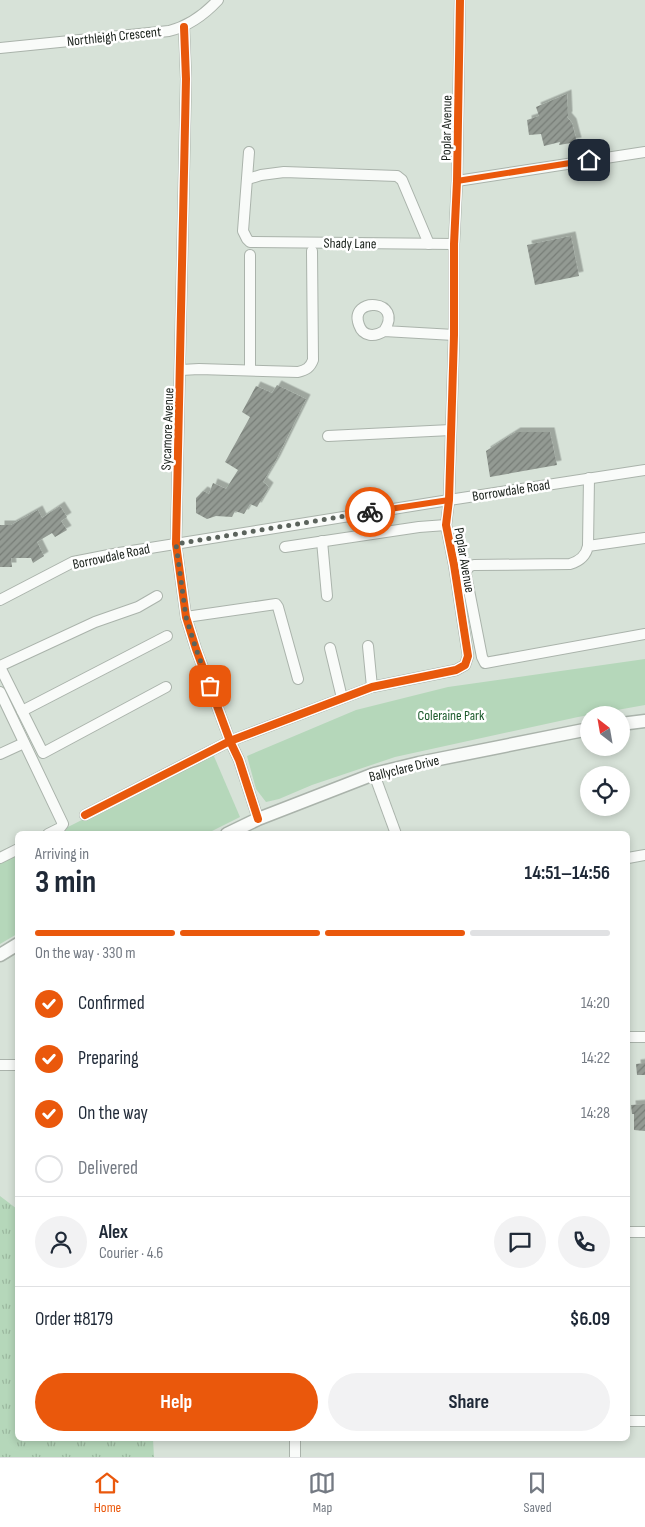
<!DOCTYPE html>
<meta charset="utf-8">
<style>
body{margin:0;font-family:"Sofia Sans Condensed",sans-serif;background:#f2f2f3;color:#1f2937;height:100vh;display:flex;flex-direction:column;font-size:19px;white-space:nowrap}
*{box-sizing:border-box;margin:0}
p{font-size:16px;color:#747a83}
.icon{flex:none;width:28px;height:28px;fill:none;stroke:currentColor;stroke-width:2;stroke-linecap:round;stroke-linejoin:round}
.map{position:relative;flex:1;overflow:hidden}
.details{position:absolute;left:15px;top:831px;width:615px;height:610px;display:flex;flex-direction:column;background:#fff;border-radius:8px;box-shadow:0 2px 8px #0003}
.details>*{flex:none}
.needle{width:32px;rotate:329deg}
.tools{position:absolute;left:580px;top:706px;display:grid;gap:10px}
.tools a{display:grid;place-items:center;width:50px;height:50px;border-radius:50%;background:#fff;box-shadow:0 2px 8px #0003;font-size:25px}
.pin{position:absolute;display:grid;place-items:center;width:42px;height:42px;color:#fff;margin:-21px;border-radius:10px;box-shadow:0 2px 8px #0006}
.courier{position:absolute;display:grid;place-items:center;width:50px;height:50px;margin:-25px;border:4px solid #ea580c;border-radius:50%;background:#fff;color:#222;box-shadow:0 1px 6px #0007}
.head em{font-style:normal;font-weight:700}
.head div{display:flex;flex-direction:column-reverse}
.head{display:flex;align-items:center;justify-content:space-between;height:85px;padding:0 20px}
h1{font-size:32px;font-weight:700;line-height:38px}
.bar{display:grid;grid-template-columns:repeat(4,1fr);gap:8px 5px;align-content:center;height:60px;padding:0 20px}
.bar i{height:6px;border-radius:4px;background:#e0e1e3}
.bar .active{background:#ea580c}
.bar p{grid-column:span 4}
.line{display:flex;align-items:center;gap:12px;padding:0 20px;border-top:1px solid #e0e1e3}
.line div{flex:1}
.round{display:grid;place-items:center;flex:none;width:52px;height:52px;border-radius:26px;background:#f2f2f3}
ol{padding:0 20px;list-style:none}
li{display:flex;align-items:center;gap:15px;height:55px}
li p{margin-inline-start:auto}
li .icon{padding:5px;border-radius:50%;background:#ea580c;color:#fff;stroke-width:4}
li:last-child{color:#747a83}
li i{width:28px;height:28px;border:2px solid #e0e1e3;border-radius:50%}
.button{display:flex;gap:10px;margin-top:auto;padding:10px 20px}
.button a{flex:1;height:58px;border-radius:30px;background:#ea580c;color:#fff;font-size:20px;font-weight:700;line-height:58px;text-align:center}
.button a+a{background:#f2f2f3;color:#1f2937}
.tabs{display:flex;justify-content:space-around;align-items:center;height:70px;border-top:1px solid #e0e1e3;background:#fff;font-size:14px;color:#747a83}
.tabs a{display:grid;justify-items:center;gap:2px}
.tabs .active{color:#ea580c}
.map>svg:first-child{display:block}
.grass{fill:url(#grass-tufts)}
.park{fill:#b5d7ba}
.building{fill:url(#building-hatch);filter:url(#shadow)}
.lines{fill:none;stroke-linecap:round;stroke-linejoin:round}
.minor-casing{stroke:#aab3ab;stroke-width:12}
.tertiary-casing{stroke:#aab3ab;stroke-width:15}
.minor{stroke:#f9fbf9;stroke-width:10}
.tertiary{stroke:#f9fbf9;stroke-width:12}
.cycleway-casing{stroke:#fff;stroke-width:11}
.cycleway{stroke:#e8590c;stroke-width:8}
.done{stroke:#5b635c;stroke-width:5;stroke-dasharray:0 9}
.route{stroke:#ea580c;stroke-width:6}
.labels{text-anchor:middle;stroke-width:5;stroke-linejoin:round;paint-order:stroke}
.street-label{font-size:14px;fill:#181f19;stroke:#fff}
.park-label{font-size:14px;fill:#1d5b2d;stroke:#fff}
</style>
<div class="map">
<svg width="645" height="1457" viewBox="0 0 645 1457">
<defs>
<pattern id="grass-tufts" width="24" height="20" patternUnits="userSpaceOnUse" patternTransform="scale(1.25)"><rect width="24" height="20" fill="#b5d7ba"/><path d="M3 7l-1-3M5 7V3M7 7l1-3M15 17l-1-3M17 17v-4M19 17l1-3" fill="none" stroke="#9bb89f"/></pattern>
<pattern id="building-hatch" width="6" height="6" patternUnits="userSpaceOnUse" patternTransform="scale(1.25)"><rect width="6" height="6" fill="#939a93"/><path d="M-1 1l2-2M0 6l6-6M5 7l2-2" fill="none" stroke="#777d77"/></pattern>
<filter id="shadow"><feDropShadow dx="4.5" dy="-4.5" stdDeviation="0" flood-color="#0004"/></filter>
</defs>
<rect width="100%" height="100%" fill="#d7e2d8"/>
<path class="grass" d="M0,1196L17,1209L18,1439H153L154,1457H0Z"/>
<g class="park">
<path d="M645,659V705L578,717L395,757L312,785L279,799L266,802L256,789L247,756L356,710L448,687Z"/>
<path d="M213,754L240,817L206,834H54Z"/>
<path d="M17,854V934L0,944V863Z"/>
</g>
<g class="building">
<path d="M567,94L568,116L567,117L572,123L577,142L559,145L560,142L544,146L541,134L529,135L527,120L539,116L536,107Z"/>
<path d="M571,236L579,276L535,285L527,245Z"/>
<path d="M277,385L306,399L276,460L263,482L269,487L257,507L250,504L244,514L235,511L232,517L216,516L207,519L196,513V498L203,491L209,494L213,483L226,489L238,470L225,462L250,417L242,412L256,386L272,393Z"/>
<path d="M516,432H550L557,465L490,477L486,451Z"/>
<path d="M60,506L67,517L61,521L67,530L55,537L52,533L37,542L44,556L33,563L31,558H11L12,567H0V525H11L38,510L42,518Z"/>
<path d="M645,1063V1075H637L636,1064Z"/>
<path d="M645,1104V1131L634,1130V1114H632L631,1105Z"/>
</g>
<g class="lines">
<defs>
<g id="minor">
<path d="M184,27L186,79L176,544L186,617L196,649L230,741L239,760L258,819"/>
<path d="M0,48L169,31C189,26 204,15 218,0"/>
<path d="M249,152L243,231L247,239L250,242L454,244"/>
<path d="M248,179L261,175L284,172L397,176L402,180L429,244"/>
<path d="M457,181L645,152"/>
<path d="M384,331C405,299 348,296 359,325C363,337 375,337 384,331L454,335"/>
<path d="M181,370L199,369L298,372C306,370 310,368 313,360L312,251"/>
<path d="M250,370V255"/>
<path d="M328,436L451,430"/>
<path d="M645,538L588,546C586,556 580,561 570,564L474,565L470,566L466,571V575L482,657L485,663L645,634"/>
<path d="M322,541L327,596"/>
<path d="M588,546L589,478"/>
<path d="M285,547L419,527L446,525"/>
<path d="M0,600L73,562L119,553L449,500L645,470"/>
<path d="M186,617L276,604L278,607L298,679"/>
<path d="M368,646L372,687"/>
<path d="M330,648L342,698"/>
<path d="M0,666L95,622L138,607L157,596"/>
<path d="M0,667L43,753L166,687"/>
<path d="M0,692L63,824L60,828L48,834"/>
<path d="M22,711L167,636"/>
<path d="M0,754L24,743"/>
<path d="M374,774L396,834"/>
<path d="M85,815L230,741L372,687L456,670L465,665L468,656L454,565L446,525L449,500L454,335V244L457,181L460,0"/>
<path d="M0,858L18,849"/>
<path d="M628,858L645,855"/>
<path d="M628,1037H645"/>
<path d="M0,1065H18"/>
<path d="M628,1232H645"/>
<path d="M628,1421H645"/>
<path d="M295,1457V1439"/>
</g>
<g id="tertiary">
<path d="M621,724L645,721"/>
<path d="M227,834L258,819L374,774L419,763L589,729"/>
<path d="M0,955L18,944"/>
</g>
</defs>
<use href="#minor" class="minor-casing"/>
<use href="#tertiary" class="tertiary-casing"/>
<use href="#minor" class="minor"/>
<use href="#tertiary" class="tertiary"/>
<defs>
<g id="cycleway">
<path d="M184,27L186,79L176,544L186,617L196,649L230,741L239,760L258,819"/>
<path d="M85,815L230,741L372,687L456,670L465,665L468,656L454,565L446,525L449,500L454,335V244L457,181L460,0"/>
</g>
</defs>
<use href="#cycleway" class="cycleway-casing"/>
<use href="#cycleway" class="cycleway"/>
</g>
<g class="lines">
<path class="done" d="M210,686L196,649L186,617L176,544L370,512"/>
<path class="route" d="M370,512L449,500L454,335V244L457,181L589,160"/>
</g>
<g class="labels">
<g class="street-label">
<text transform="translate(114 36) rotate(-6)" y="5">Northleigh Crescent</text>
<text transform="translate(446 128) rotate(-89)" y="5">Poplar Avenue</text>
<text transform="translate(350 243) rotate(1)" y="5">Shady Lane</text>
<text transform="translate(167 429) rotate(-88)" y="5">Sycamore Avenue</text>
<text transform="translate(511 490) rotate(-9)" y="5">Borrowdale Road</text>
<text transform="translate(111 556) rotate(-12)" y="5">Borrowdale Road</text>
<text transform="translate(465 560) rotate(80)" y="5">Poplar Avenue</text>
<text transform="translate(404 768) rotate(-14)" y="5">Ballyclare Drive</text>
</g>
<g class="park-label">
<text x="451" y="720">Coleraine Park</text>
</g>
</g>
</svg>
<div class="tools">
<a><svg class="needle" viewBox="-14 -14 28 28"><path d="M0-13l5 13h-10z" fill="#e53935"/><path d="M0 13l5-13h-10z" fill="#747a83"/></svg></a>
<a><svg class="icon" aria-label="locate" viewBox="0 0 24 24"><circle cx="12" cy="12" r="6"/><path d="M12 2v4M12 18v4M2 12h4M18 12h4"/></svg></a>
</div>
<div class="pin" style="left:210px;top:686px;background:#ea580c"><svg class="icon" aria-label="bag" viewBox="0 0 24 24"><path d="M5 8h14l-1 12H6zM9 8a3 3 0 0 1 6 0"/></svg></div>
<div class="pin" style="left:589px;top:160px;background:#1f2937"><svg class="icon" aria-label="home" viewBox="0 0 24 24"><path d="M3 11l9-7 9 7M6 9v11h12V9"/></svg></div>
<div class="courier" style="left:370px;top:512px"><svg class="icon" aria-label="bike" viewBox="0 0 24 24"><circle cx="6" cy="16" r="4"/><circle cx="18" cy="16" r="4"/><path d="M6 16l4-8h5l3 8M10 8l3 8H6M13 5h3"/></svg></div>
<section class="details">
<div class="head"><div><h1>3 min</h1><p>Arriving in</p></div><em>14:51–14:56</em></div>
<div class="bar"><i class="active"></i><i class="active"></i><i class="active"></i><i></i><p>On the way · 330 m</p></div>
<ol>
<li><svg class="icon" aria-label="check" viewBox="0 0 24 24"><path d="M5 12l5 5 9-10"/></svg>Confirmed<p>14:20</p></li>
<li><svg class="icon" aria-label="check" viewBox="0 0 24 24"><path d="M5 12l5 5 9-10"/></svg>Preparing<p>14:22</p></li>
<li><svg class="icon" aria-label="check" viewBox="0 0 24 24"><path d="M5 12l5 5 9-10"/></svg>On the way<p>14:28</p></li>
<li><i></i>Delivered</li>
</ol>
<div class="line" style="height:90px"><a class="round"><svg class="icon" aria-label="person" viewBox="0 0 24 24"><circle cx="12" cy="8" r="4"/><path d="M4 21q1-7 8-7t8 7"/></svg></a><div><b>Alex</b><p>Courier · 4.6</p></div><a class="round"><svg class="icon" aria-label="chat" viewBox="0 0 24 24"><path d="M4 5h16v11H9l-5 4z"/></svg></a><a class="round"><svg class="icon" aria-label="phone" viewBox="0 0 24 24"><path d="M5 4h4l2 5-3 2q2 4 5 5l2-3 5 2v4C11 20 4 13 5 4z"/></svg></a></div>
<div class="line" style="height:65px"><div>Order #8179</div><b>$6.09</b></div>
<div class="button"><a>Help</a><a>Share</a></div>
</section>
</div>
<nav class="tabs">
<a class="active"><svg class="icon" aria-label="home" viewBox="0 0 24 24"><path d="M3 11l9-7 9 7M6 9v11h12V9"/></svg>Home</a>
<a><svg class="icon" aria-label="map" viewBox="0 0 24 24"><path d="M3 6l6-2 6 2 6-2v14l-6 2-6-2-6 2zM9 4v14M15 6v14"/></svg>Map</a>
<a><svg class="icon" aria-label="saved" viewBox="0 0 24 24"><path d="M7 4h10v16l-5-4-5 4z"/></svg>Saved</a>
</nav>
